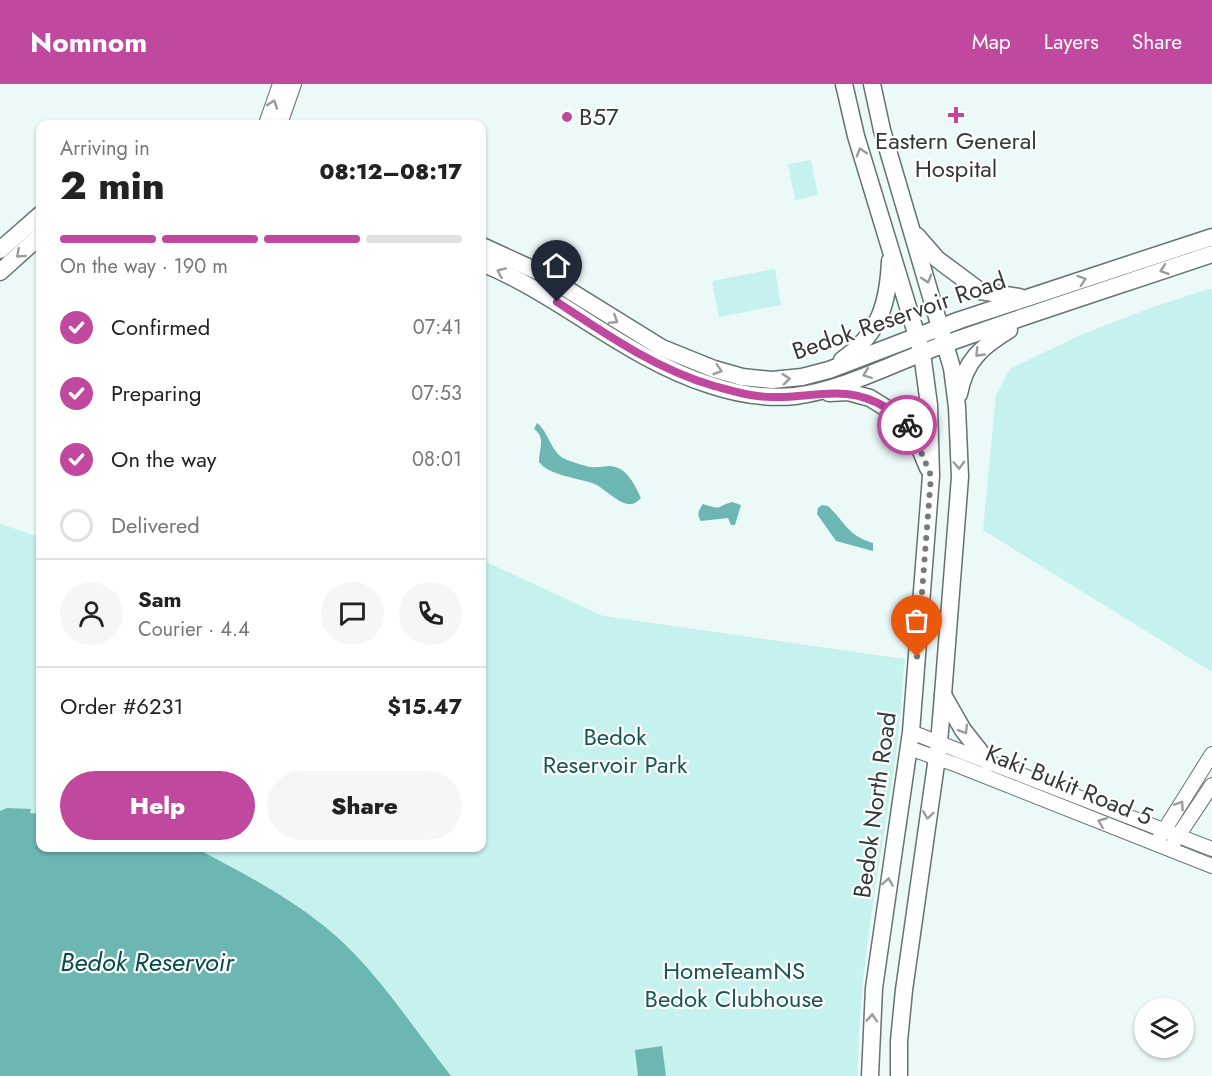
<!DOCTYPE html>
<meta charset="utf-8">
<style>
body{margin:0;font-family:Jost,sans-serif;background:#f6f6f6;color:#222;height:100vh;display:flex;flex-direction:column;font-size:22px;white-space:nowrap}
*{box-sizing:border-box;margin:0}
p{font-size:20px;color:#767676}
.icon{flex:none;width:33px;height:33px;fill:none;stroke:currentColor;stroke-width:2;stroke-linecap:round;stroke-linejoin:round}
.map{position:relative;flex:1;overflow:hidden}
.details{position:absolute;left:36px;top:36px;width:450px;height:732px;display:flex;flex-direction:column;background:#fff;border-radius:12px;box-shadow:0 2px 4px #0004}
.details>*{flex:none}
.tools{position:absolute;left:1134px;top:914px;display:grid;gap:12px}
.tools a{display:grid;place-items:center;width:60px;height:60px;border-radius:50%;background:#fff;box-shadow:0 2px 4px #0004;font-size:30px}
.pin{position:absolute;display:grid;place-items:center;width:51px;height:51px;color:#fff;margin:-62px -26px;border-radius:50% 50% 50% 0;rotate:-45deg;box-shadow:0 0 6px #0007}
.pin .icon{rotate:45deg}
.courier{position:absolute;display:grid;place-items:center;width:60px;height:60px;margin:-30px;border:4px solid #c0489e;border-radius:50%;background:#fff;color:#222;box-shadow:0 2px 8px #0007}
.overview em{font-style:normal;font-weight:800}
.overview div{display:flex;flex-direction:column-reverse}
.overview{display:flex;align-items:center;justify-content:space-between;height:102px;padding:0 24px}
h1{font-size:39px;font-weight:800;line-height:45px}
.bar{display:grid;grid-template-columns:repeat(4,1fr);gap:9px 6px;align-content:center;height:72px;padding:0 24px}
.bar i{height:8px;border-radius:4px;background:#e0e0e0}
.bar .selected{background:#c0489e}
.bar p{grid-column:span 4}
.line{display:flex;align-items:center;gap:15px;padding:0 24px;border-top:2px solid #e0e0e0}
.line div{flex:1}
.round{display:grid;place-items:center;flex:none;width:63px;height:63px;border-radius:32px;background:#f6f6f6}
ol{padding:0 24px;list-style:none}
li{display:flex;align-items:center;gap:18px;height:66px}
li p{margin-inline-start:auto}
li .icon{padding:6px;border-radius:50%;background:#c0489e;color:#fff;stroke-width:4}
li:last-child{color:#767676}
li i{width:33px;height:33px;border:3px solid #e0e0e0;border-radius:50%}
.action{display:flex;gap:12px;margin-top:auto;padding:12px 24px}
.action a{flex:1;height:69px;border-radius:36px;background:#c0489e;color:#fff;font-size:24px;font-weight:800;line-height:69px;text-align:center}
.action a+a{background:#f6f6f6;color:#222}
header{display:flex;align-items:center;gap:36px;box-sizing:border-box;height:84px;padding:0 30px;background:#c0489e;color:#fff}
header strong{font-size:28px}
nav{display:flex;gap:33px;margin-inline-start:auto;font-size:21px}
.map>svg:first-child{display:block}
.green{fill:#c5f2ee}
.water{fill:#6db7b3}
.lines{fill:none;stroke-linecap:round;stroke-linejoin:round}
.minor-casing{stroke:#657271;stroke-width:16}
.major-casing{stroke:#657271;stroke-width:19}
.minor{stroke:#fff;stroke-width:14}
.major{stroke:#fff;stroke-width:16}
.oneway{stroke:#999c9c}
.done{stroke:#737c7b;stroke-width:6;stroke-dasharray:0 10.8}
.route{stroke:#c0489e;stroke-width:8}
.poi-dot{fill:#c0489e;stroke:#fff;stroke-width:2}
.labels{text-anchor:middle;stroke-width:4.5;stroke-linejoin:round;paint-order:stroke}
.poi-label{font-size:24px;fill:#333838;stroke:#fff;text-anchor:start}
.street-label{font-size:24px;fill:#333838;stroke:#fff}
.park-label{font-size:24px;fill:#155552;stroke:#fff}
.water-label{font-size:26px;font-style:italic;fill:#074c4a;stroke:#fff}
</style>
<header>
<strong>Nomnom</strong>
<nav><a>Map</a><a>Layers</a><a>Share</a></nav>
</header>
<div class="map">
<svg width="1212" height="992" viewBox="0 0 1212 992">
<rect width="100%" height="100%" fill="#ebf9f8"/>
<g class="green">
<path d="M811,76L818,111L795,116L788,80Z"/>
<path d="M775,185L781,221L719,233L712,197Z"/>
<path d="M1212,204V588L983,446L996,311L1010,285L1078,252L1153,223Z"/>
<path d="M0,440L40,453V764H482V476L603,532L905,575C902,601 901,627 898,653C884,766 858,877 858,992H0Z"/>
</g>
<g class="water">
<path d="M537,339C549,348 551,369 565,375C569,377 588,383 591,383C598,384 604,382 610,382C627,383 635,401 641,414C638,417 634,421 629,420C616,419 603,402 592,399C577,394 548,391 539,378C539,365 546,353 534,345Z"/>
<path d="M732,418L741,421L735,441H731L728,434L701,437C696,430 699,426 703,420C724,426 713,424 732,418Z"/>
<path d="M822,421L828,422C846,439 847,451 873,459V467L836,457L817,430L818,424Z"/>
<path d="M7,724L31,725L30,729L40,730V764H190L203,768C245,790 286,812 324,842C374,882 411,941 451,992H0V727Z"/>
<path d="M662,962L666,992H638L635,966Z"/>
</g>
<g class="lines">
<defs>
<g id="minor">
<path d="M266,40L280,0"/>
<path d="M280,40L294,0"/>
<path d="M911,648L1212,765"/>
<path d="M909,664L957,681L1212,782"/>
<path d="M1160,753L1212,670"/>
<path d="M1174,758L1212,701"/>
</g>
<g id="major">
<path d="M844,0L856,52L922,269L929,321L931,392L911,648L874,904L870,992"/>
<path d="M872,0L882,46L952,284L957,323L960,393L943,611L939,659L904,906L899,957V992"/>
<path d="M917,152L937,175L980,207L1019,213"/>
<path d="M482,162L541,189L662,264L714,285L742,293L772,296L802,293L829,286L960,236L1212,153"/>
<path d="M0,166L40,131"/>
<path d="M482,179C562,212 626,274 710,301C737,310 765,315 795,312C844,306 898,277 945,260C1033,229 1123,200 1212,170"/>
<path d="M0,188L40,152"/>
<path d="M842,276C879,250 888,221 890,177"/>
<path d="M829,309L848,308L870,314L902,334L915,353L928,384"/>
<path d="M959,310C965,277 981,263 1009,246"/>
<path d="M943,611L963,646L989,679"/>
</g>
</defs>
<use href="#minor" class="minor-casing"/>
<use href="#major" class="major-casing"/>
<use href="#minor" class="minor"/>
<use href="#major" class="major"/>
</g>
<defs><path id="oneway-chevron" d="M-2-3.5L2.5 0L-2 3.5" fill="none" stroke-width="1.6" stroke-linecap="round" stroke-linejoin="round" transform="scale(1.5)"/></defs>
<g class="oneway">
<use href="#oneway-chevron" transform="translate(273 20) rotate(-71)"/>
<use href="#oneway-chevron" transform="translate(861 68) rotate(-107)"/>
<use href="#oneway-chevron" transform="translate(20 170) rotate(138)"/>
<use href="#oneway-chevron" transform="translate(1164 186) rotate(161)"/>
<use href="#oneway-chevron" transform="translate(501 188) rotate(-156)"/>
<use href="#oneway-chevron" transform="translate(927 195) rotate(73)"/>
<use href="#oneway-chevron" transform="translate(1082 196) rotate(-18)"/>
<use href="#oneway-chevron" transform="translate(614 236) rotate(32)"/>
<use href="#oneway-chevron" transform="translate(979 269) rotate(134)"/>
<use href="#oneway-chevron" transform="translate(718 286) rotate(17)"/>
<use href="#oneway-chevron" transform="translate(867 290) rotate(159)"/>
<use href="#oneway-chevron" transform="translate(786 295) rotate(-6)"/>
<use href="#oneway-chevron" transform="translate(959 381) rotate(88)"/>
<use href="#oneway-chevron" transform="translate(964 646) rotate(58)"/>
<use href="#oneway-chevron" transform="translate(1180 721) rotate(-57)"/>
<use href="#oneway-chevron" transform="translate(928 731) rotate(98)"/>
<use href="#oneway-chevron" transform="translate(1102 738) rotate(-158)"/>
<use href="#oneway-chevron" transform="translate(888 798) rotate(-81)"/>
<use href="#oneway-chevron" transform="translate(872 934) rotate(-86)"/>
</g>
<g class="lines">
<path class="done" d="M907,341L915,353L931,392L917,573"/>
<path class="route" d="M557,218C607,251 656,285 714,302C733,307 752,313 772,313C815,314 846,299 887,324C895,329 902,333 907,341"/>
</g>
<g class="poi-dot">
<path d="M953 22h6v6h6v6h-6v6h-6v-6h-6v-6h6z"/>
<circle cx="567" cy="33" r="6"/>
</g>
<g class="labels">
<g class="poi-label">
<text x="579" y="41">B57</text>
<text x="956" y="65" text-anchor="middle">Eastern General<tspan x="956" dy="28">Hospital</tspan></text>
</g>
<g class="street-label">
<text transform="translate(899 232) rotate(-19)" y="8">Bedok Reservoir Road</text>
<text transform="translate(1069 701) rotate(22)" y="8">Kaki Bukit Road 5</text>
<text transform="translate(875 721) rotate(-82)" y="8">Bedok North Road</text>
</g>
<g class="park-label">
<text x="615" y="661">Bedok<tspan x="615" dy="28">Reservoir Park</tspan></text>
<text x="734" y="895">HomeTeamNS<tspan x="734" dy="28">Bedok Clubhouse</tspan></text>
</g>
<g class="water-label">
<text x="147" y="887">Bedok Reservoir</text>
</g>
</g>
</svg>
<div class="tools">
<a><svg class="icon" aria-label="layers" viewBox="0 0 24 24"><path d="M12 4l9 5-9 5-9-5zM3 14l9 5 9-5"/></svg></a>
</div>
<div class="pin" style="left:917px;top:573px;background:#ea580c"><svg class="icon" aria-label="bag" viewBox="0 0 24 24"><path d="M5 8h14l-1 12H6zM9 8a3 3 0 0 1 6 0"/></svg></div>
<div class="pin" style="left:557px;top:218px;background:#1f2937"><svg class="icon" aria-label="home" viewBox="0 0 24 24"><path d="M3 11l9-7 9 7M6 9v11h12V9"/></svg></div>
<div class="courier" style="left:907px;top:341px"><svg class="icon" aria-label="bike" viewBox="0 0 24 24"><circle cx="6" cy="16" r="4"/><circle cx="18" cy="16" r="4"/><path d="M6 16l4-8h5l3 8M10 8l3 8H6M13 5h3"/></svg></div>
<section class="details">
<div class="overview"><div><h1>2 min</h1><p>Arriving in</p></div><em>08:12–08:17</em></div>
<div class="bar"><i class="selected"></i><i class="selected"></i><i class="selected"></i><i></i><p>On the way · 190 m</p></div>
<ol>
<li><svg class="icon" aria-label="check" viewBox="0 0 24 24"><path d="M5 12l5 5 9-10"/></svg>Confirmed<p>07:41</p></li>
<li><svg class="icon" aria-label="check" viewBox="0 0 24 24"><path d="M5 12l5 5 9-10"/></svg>Preparing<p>07:53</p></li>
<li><svg class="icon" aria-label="check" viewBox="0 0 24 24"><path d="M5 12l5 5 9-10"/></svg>On the way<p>08:01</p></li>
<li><i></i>Delivered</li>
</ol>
<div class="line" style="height:108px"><a class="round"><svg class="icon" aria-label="person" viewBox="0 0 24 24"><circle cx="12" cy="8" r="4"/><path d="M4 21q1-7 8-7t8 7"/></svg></a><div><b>Sam</b><p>Courier · 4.4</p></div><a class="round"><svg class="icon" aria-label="chat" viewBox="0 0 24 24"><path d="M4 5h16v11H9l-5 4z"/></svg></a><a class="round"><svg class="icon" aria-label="phone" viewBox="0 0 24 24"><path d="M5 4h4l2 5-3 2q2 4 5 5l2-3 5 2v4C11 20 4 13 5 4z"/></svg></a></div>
<div class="line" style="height:78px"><div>Order #6231</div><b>$15.47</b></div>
<div class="action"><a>Help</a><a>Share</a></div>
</section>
</div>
